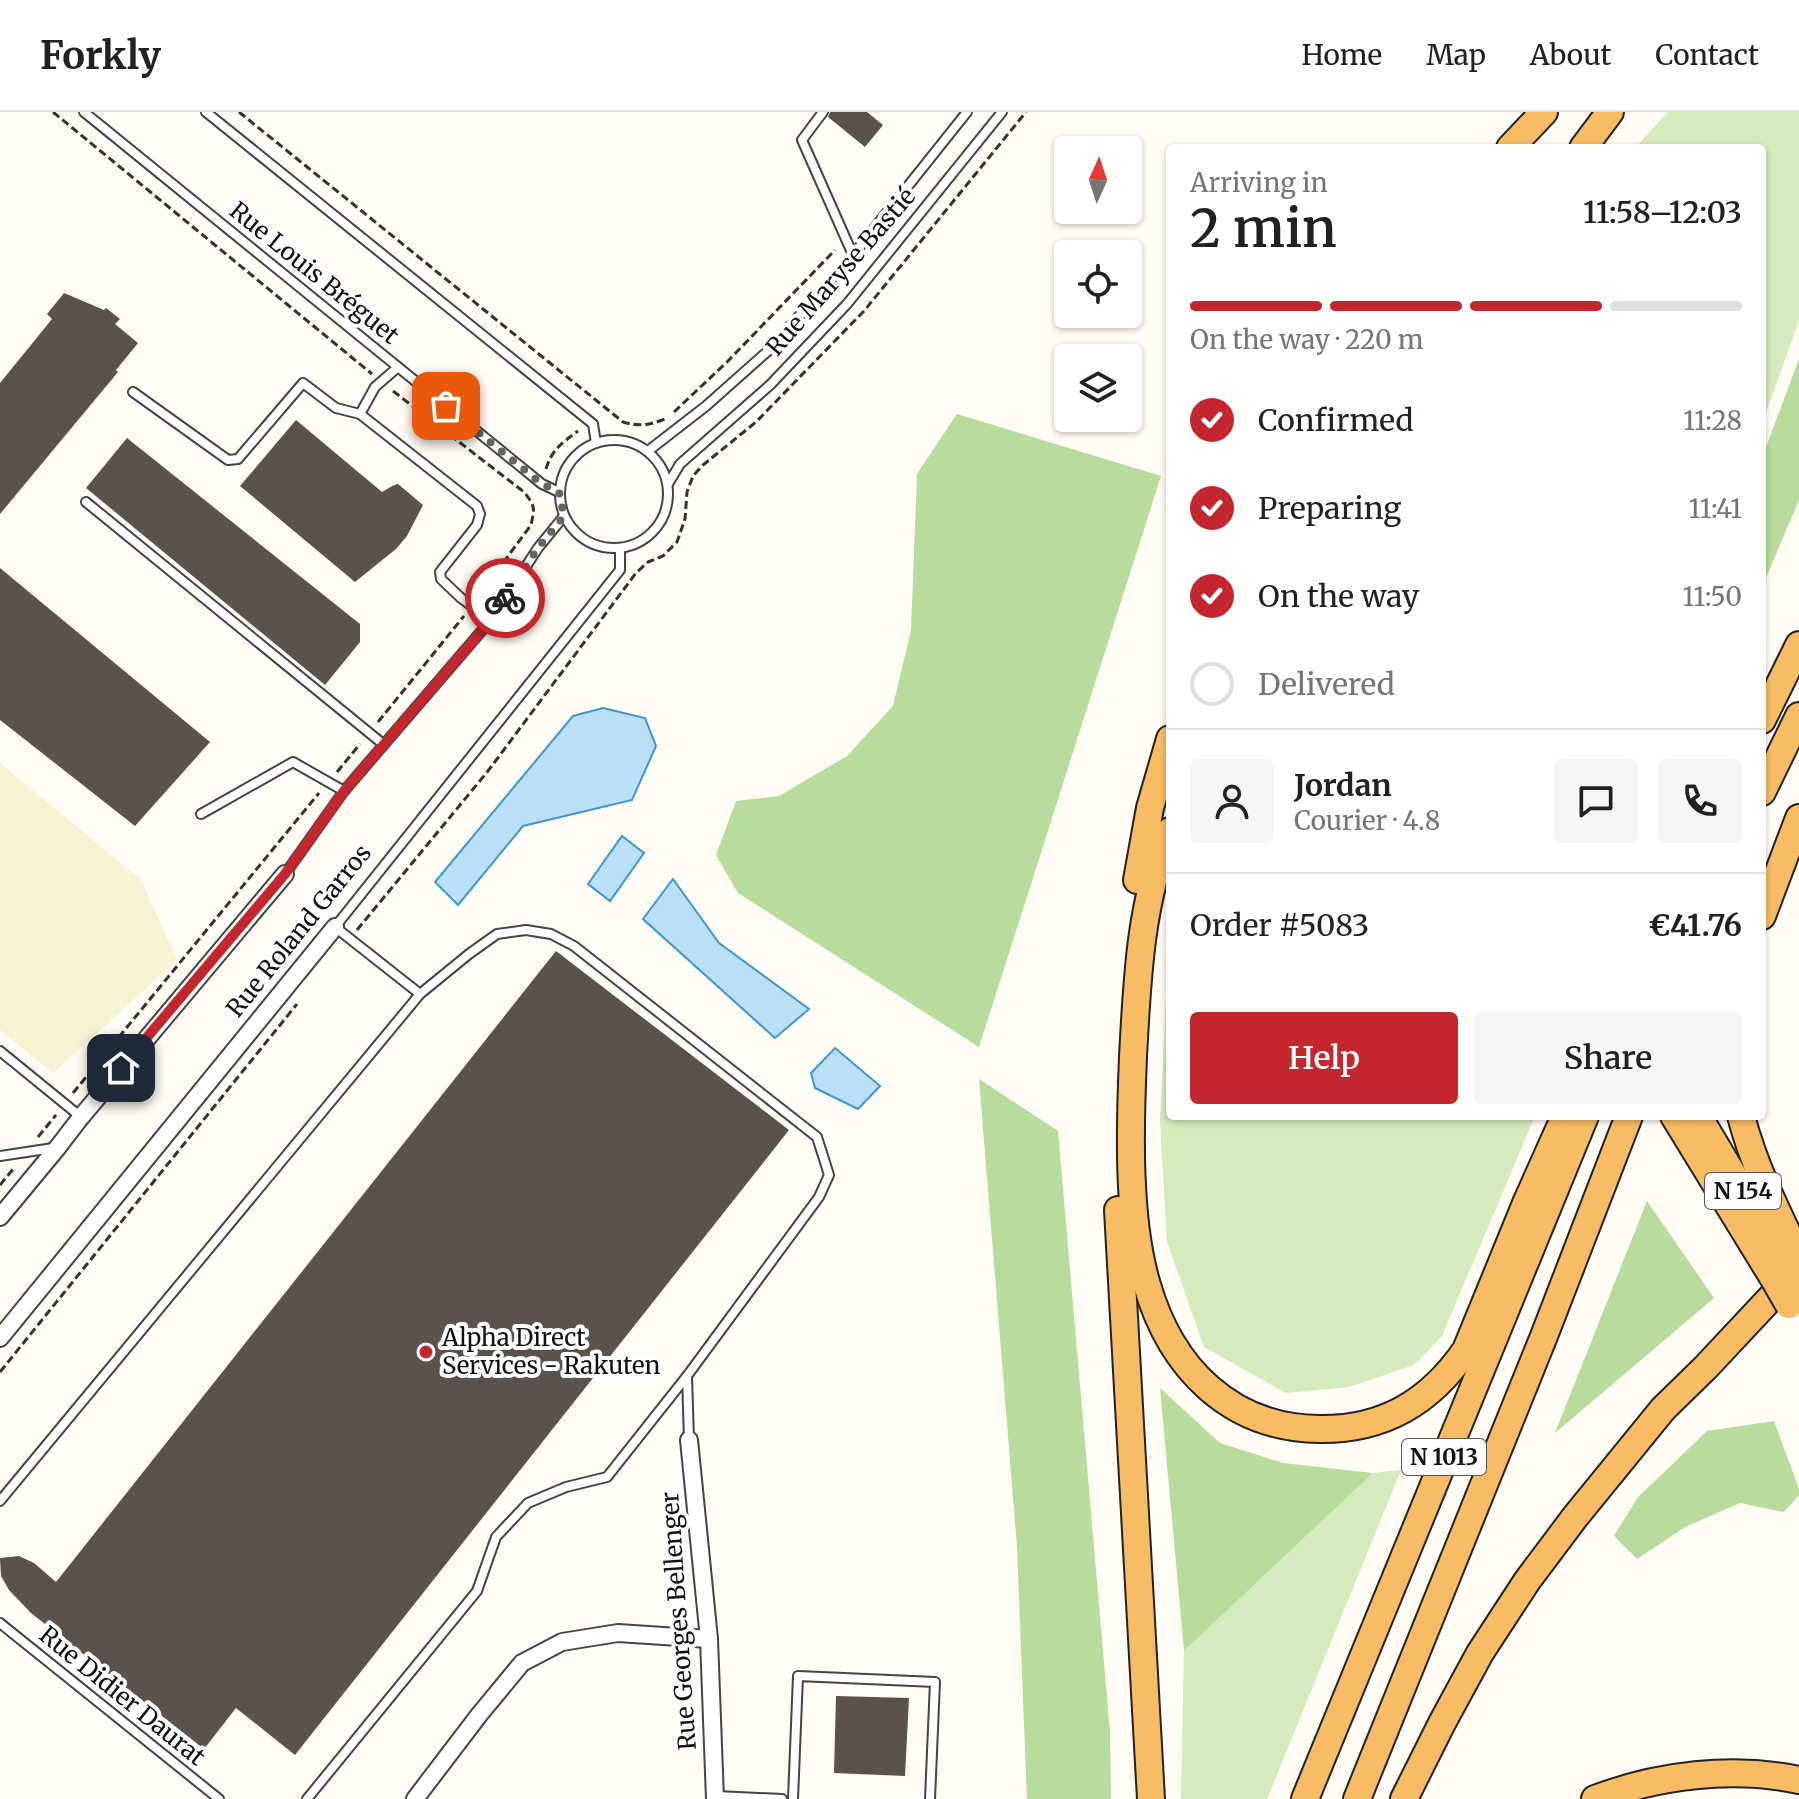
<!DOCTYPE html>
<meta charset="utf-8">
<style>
body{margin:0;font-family:Merriweather,serif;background:#f6f6f6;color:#202124;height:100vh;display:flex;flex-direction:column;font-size:30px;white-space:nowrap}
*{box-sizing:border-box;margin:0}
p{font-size:26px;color:#757577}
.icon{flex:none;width:44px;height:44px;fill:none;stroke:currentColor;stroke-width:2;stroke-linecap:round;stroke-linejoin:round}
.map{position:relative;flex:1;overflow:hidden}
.side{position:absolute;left:1166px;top:32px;width:600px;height:976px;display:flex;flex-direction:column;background:#fff;border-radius:8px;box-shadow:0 2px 6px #0004}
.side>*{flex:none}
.needle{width:52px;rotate:3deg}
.fabs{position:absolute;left:1054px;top:24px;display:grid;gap:16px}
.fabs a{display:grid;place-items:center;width:88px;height:88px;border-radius:8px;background:#fff;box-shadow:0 2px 6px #0004;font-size:40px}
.pin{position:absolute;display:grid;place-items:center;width:68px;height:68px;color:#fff;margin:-34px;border-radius:16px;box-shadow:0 4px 12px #0006}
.courier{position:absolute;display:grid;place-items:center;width:80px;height:80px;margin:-40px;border:6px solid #c4262e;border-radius:50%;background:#fff;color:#222;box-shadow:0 2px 10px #0007}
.overview em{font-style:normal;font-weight:600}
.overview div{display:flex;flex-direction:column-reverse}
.overview{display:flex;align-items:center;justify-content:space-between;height:136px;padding:0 24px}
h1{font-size:52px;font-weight:600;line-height:60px}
.bar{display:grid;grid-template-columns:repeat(4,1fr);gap:12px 8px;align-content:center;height:96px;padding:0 24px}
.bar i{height:10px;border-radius:6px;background:#e0e0e0}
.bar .active{background:#c4262e}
.bar p{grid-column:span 4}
.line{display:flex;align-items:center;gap:20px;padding:0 24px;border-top:2px solid #e0e0e0}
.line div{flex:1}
.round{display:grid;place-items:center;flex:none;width:84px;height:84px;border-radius:8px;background:#f6f6f6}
ol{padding:0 24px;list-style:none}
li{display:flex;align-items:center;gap:24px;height:88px}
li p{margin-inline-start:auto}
li .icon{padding:8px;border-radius:50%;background:#c4262e;color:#fff;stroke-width:4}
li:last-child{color:#757577}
li i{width:44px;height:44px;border:4px solid #e0e0e0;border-radius:50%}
.action{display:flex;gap:16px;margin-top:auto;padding:16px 24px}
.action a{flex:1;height:92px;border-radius:8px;background:#c4262e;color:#fff;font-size:32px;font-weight:600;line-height:92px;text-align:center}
.action a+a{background:#f6f6f6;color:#202124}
header{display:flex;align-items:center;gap:48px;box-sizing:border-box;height:112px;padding:0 40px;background:#fff;border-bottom:2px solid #e0e0e0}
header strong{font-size:38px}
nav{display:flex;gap:44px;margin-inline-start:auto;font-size:28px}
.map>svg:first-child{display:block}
.farmland{fill:#f6f3d4}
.green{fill:#d5ebbd}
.forest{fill:#b9dc9c}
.water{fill:#b9e0f7;stroke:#3f96cf;stroke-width:2}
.building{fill:#5a524d}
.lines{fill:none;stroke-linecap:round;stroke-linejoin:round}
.service-casing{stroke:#444;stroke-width:12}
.minor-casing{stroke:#444;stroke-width:20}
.trunk-casing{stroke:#222;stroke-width:30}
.path{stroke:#333;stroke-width:3;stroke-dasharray:8 4;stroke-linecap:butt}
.service{stroke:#fff;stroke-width:8}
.minor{stroke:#fff;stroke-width:16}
.trunk{stroke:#f7bc64;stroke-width:26}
.trunk-bridge-casing{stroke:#222;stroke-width:30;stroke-linecap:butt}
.trunk-bridge{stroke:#f7bc64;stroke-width:26}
.done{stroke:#646461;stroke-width:8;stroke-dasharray:0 14.4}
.route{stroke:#c4262e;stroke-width:10}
.poi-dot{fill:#c4262e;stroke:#fff;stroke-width:3}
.labels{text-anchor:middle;stroke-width:8;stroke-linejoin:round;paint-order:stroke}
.shield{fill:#fff;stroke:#585858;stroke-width:2}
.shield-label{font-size:22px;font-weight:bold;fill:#111}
.street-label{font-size:24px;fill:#111;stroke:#fff}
.poi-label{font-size:24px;fill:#111;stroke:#fff;text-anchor:start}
</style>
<header>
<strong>Forkly</strong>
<nav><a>Home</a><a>Map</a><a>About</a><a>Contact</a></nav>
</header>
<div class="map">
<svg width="1799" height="1687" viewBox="0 0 1799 1687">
<rect width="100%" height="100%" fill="#fffdf5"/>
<path class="farmland" d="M0,651L141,768L177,848L53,961L0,918Z"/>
<g class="green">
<path d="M1668,0H1799V209L1762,311V36H1635Z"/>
<path d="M1170,866V1004H1535L1442,1224L1414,1253L1349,1275L1286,1281L1204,1235L1167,1130L1160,1009L1167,868Z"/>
<path d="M1401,1358L1267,1687H1181L1184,1539L1373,1361Z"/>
</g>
<g class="forest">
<path d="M1799,247V388L1762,475V346Z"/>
<path d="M957,302L1161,364L979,935L738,781L716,743L736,689L779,684L847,644L893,594L911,518L917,362Z"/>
<path d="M979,967L1058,1019L1110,1620L1111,1687H1027L1017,1435Z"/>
<path d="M1647,1089L1714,1186L1555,1321Z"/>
<path d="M1160,1276L1220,1331L1283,1351L1373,1361L1184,1539Z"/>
<path d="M1774,1309L1799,1377V1383L1784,1400L1740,1391L1685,1415L1637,1447L1614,1424L1638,1385L1707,1319Z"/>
</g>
<g class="water">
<path d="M603,596L645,606L656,634L632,688L523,714L458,793L435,770L573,604Z"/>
<path d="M622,724L644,741L610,789L588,772Z"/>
<path d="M673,767L719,831L809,897L775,926L643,807Z"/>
<path d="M835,936L880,974L858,997L815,976L811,961Z"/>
</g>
<g class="building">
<path d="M830,0H867L883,13L865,35L828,5Z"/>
<path d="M64,181L104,198L106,196L120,207L115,212L138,231L116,258L118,260L0,402V271L52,207L47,202Z"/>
<path d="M296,308L382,380L392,374L398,372L423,393L407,424L396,437L355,470L240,374Z"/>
<path d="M127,326L360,512V530L325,573L86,376Z"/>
<path d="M0,456L210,630L135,714L0,608Z"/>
<path d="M556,839L789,1018L295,1643L236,1596L204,1637L31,1501L9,1478L1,1464L0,1446L19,1444L34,1451L56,1470Z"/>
<path d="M836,1584L909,1586L905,1664L834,1661Z"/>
</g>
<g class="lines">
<defs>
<g id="service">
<path d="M84,0L542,372L559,380"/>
<path d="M206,0L593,312L596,331"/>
<path d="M823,0L802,28L853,143"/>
<path d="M133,280L228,348L238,347L303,271L336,296L360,302L477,394L480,402L477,413L440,460L441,467L461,486L491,508"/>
<path d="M360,302L375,275L398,255"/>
<circle cx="614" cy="382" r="54"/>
<path d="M648,339L706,294L769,238L853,143L967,0"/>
<path d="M668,372L680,352L770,273L847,192L1002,0"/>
<path d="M86,390L383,632"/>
<path d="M620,437V458L335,815L420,882L469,842L497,822L526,818L551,822L574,834L817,1025L829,1063L819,1085L687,1264L689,1328"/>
<path d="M201,702L293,650L344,679"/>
<path d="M285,762L344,679L491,508L538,436L564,404"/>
<path d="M0,939L81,1005"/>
<path d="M0,1044L53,1036"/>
<path d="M0,1389L420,882"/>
<path d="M0,1511L219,1687"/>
<path d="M716,1684L782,1687"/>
<path d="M307,1687L477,1479L496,1425L528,1391L566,1375L607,1365L687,1264"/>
<path d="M793,1687L798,1564L935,1570L930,1687"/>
</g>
<g id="minor">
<path d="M0,1105L58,1035L81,1005L285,762"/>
<path d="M0,1226L335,815"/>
<path d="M689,1328L709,1527L715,1687"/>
<path d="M415,1687L479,1603L522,1551L562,1530L618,1521L709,1527"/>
</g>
<g id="trunk">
<path d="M1510,36L1544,0"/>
<path d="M1583,36L1610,0"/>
<path d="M1762,608L1799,533"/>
<path d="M1762,680L1799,604"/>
<path d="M1170,719C1140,789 1137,870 1133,945C1130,1014 1127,1107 1147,1173C1171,1256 1230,1316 1319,1317C1384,1318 1430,1290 1466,1238L1527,1089L1565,1004"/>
<path d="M1137,768L1150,696L1170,627"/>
<path d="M1762,804L1799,706"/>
<path d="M1674,1004L1774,1167"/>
<path d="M1698,1004L1788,1155"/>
<path d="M1741,1004C1753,1050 1773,1092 1794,1135"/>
<path d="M1118,1098L1151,1687"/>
<path d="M1305,1687L1585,1004"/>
<path d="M1357,1687L1544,1224L1629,1004"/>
<path d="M1404,1687L1442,1611L1480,1541L1527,1469L1575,1405L1663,1297L1706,1255L1794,1161"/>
<path d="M1595,1687C1658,1663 1732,1654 1799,1668"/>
</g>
</defs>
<use href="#service" class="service-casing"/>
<use href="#minor" class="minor-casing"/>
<use href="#trunk" class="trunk-casing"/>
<g class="path">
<path d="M53,0L372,262"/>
<path d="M239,0L623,310C640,315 649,313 665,307"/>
<path d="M393,279L524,380C535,394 535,395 531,413L480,482"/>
<path d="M674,300L728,249L835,138"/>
<path d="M546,357C552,337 562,331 578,319"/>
<path d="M378,610L464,504"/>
<path d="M337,660L360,632"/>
<path d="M357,818L488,659L636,461L648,450L663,444L677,430L685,407L687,380L693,364L703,353L756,310L864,199L1026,0"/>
<path d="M73,981L319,681"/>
<path d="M38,1025L56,1003"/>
<path d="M0,1073L14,1056"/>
<path d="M0,1260L297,892"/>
</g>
<use href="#service" class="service"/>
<use href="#minor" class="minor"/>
<use href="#trunk" class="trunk"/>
<defs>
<g id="trunk-bridge">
<path d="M1788,1155L1799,1172"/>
<path d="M1774,1167L1789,1193"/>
</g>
</defs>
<use href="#trunk-bridge" class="trunk-bridge-casing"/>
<use href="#trunk-bridge" class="trunk-bridge"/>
</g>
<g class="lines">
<path class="done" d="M446,294L542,372L559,380L564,404L538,436L505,486"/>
<path class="route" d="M121,956L285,762L344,679L491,508L505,486"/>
</g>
<circle class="poi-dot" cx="426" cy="1240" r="8"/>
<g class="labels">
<g class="shield">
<rect x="1705" y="1061" width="76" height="36" rx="6"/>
<rect x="1402" y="1327" width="84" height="36" rx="6"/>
</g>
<g class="shield-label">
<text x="1743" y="1087">N 154</text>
<text x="1444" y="1353">N 1013</text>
</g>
<g class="street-label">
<text transform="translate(841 160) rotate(-49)" y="8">Rue Maryse Bastié</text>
<text transform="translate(314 161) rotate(39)" y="8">Rue Louis Bréguet</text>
<text transform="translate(299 819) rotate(-51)" y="8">Rue Roland Garros</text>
<text transform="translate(679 1509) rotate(-94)" y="8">Rue Georges Bellenger</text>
<text transform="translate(122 1584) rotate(39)" y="8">Rue Didier Daurat</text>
</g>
<g class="poi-label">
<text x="442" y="1234">Alpha Direct<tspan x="442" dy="28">Services - Rakuten</tspan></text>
</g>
</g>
</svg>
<div class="fabs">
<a><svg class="needle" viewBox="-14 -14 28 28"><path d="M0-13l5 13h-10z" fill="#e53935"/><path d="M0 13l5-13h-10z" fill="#757577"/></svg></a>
<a><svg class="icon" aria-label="locate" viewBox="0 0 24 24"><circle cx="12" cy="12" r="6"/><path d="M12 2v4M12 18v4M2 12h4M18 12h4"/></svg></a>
<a><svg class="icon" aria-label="layers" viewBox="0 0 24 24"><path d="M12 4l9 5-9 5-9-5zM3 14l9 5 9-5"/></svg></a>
</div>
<div class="pin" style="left:446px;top:294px;background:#ea580c"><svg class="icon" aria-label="bag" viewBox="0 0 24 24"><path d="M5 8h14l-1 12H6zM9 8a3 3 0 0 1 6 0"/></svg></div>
<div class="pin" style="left:121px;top:956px;background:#1f2937"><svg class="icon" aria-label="home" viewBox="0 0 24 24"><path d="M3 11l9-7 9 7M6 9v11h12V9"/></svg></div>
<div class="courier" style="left:505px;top:486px"><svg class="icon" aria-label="bike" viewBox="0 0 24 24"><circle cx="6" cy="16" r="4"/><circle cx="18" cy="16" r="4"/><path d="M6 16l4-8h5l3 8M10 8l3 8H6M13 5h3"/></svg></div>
<section class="side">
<div class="overview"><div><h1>2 min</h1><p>Arriving in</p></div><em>11:58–12:03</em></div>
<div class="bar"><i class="active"></i><i class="active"></i><i class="active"></i><i></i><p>On the way · 220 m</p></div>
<ol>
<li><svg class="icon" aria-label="check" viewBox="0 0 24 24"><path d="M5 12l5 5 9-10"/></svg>Confirmed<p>11:28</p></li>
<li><svg class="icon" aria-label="check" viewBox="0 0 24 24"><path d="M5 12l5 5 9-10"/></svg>Preparing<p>11:41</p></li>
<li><svg class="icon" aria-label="check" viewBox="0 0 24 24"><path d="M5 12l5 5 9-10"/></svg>On the way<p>11:50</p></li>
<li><i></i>Delivered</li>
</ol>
<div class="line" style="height:144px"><a class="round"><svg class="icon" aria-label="person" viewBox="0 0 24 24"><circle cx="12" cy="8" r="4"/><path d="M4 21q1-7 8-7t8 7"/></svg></a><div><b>Jordan</b><p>Courier · 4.8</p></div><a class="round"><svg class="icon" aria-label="chat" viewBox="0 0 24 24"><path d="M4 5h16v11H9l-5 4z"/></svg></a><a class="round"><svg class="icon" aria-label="phone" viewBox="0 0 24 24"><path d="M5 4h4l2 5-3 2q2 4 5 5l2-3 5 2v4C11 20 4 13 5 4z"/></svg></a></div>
<div class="line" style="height:104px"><div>Order #5083</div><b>€41.76</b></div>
<div class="action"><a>Help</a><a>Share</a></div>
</section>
</div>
